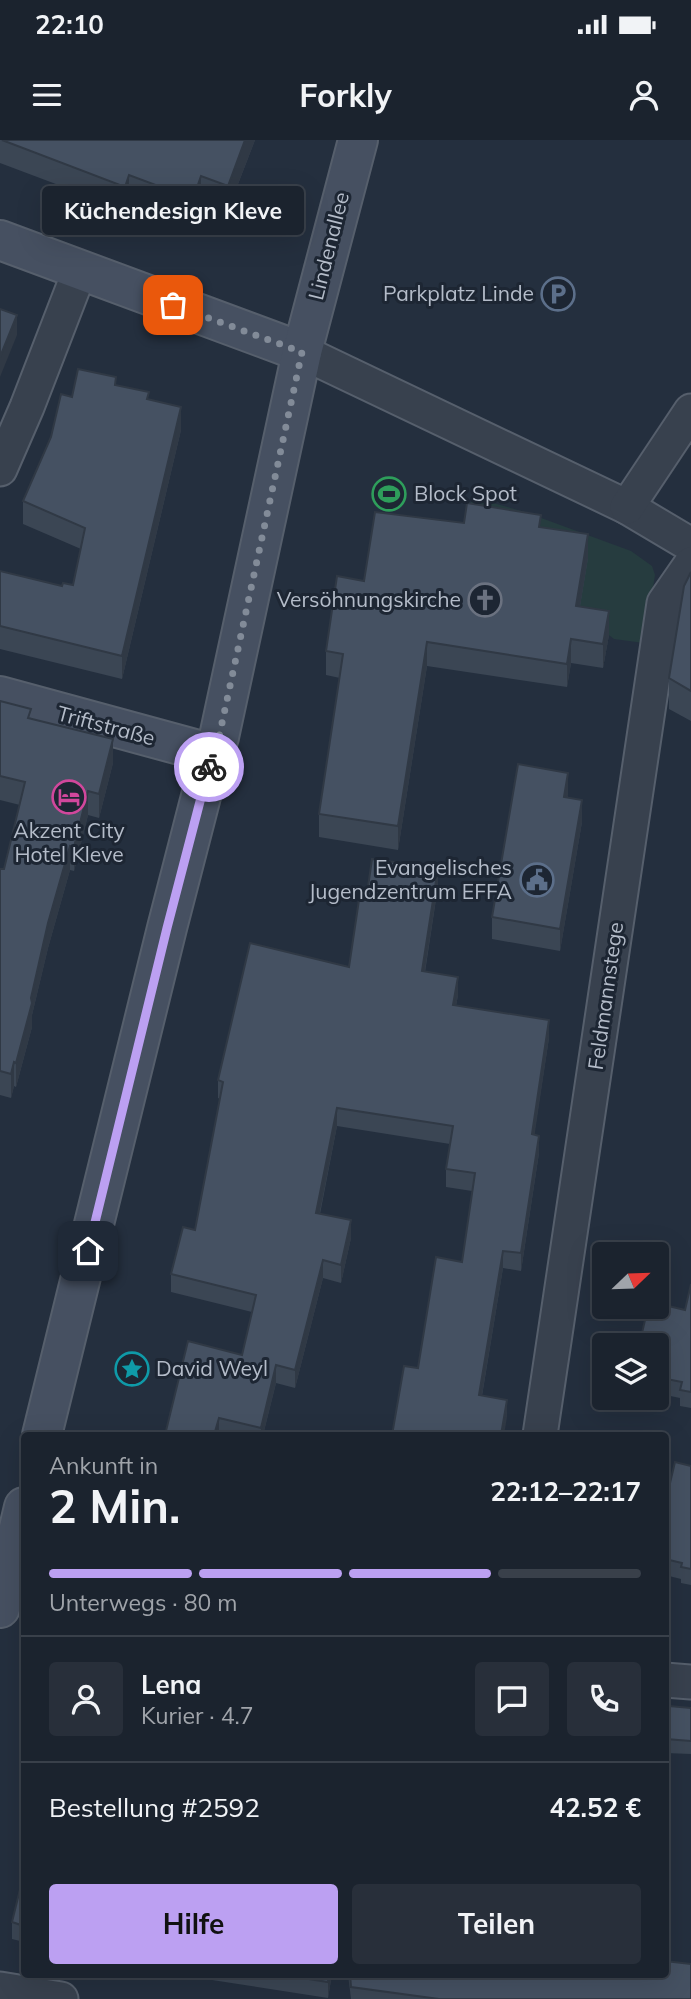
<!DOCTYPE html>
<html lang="de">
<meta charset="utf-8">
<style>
body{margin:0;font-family:Mulish,sans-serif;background:#282f3a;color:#f1f3f6;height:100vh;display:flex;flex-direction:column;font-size:26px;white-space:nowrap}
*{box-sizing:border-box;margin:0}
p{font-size:23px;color:#a0a4aa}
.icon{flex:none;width:38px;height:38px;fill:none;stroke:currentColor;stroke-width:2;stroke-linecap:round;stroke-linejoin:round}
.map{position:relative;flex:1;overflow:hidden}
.side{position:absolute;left:21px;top:1292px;width:648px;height:546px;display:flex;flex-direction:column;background:#1b232e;border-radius:7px;box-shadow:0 7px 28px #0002,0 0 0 2px #39404a}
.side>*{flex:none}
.needle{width:46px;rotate:67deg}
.fabs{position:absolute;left:592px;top:1102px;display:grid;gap:14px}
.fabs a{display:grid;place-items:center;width:77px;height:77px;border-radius:7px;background:#1b232e;box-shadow:0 7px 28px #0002,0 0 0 2px #39404a;font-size:35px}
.pin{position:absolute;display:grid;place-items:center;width:60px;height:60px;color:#fff;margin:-30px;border-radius:14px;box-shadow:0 4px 10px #0006}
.courier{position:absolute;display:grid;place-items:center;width:70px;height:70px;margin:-35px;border:5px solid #bca0f2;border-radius:50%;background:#fff;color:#222;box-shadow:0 2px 9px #0007}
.bubble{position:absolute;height:49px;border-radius:7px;background:#1b232e;box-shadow:0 7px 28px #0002,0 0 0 2px #39404a;font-size:23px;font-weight:700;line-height:49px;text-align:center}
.overview em{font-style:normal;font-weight:700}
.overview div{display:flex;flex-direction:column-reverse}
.overview{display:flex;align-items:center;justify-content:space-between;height:119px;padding:0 28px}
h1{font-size:46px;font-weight:700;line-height:52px}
.bar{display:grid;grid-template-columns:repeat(4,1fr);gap:10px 7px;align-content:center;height:84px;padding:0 28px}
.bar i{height:9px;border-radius:5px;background:#39404a}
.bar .current{background:#bca0f2}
.bar p{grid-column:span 4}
.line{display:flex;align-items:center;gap:18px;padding:0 28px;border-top:2px solid #39404a}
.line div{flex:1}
.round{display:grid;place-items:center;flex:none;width:74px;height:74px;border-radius:7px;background:#282f3a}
.button{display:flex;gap:14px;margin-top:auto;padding:14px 28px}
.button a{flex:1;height:80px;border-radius:7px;background:#bca0f2;color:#111;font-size:28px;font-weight:700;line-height:80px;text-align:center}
.button a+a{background:#282f3a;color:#f1f3f6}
.status{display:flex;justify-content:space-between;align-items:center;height:49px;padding:0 35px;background:#1b232e;direction:ltr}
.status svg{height:19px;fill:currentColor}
header{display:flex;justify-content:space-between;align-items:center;height:91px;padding:0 28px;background:#1b232e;font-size:32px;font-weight:700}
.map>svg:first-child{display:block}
.green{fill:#263c3f}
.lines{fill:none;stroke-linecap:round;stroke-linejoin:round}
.street-casing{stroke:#565f6c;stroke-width:37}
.secondary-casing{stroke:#565f6c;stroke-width:42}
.street{stroke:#38414e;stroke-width:33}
.secondary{stroke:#465061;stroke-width:38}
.wall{fill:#3b4654}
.shaded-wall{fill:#303945}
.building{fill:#455162;stroke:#303945;stroke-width:2}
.done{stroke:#828b98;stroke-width:7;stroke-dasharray:0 12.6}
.route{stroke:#bca0f2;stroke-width:9}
.labels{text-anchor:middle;stroke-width:6;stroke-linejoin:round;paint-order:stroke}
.street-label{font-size:21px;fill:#b4bcc9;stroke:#1d2633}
.poi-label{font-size:21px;fill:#b4bcc9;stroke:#1d2633;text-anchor:end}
</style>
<div class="status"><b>22:10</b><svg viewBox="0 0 49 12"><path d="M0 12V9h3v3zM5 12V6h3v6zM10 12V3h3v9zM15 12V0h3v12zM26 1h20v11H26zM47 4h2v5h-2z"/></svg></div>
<header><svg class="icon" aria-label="menu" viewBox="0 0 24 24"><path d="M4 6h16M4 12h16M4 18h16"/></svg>Forkly<svg class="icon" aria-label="person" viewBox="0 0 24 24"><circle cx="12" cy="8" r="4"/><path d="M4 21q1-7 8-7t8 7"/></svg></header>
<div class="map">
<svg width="691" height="1859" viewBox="0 0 691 1859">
<rect width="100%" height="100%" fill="#242f3e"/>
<path class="green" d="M472,357L525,372L631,411L652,426L655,435L644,503L614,499L467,387Z"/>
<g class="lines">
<defs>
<g id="street">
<path d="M302,212L627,367L691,405"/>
<path d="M0,329L27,267L80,130"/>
<path d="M627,367L691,271"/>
<path d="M540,1295L664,463L691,424"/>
<path d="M665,1540L691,1542"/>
<path d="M0,1849L61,1859"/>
</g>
<g id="secondary">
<path d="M0,100L302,212"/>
<path d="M0,556L213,614"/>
<path d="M42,1295L167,788L206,637L219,597L302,212L358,0"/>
<path d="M0,1468L24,1367"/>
</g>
</defs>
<use href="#street" class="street-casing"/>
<use href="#secondary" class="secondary-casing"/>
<use href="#street" class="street"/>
<use href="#secondary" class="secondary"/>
</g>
<g class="wall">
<path d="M0,0H255L228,70L201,60L193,83L129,59L125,70L0,23Z"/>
<path d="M116,245L149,260L181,290L122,539L0,509V431L62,446L73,445L81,409L23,384V361L72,257Z"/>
<path d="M464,383L541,387L588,418L580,466L609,495L603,528L571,523L567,547L427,526L398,710L319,697V674L340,538L326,535V511L364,441Z"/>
<path d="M691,432V581L669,569V538Z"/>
<path d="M0,561L113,623L99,678L88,675L74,731L70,730L48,808L32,875V887L16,947L14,946L11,958L0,955V729H4L20,665L0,660Z"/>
<path d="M568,655V657L582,682L560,811L492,799V777Z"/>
<path d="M438,746L425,832L458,855L456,866L549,898L534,995L539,1013L521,1131L503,1128L482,1256L507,1277L418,1228L462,1122L472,1051L446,1047V1029L450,1004L337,986L320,1074L351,1098L341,1143L323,1138L295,1248L276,1243L263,1295H165L242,1215L252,1172L171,1152V1134L195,1090L220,959L218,958V940L349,827L367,754Z"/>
<path d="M691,1144V1268L680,1266V1258L656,1253V1206L685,1170Z"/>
<path d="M691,1326V1445L681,1443V1439L665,1435V1364Z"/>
<path d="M691,1568V1614L666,1613V1599Z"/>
<path d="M24,1733V1802L12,1799V1782Z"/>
<path d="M186,1834H332L328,1858L186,1836Z"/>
<path d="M348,1834H665L691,1859H351Z"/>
</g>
<g class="shaded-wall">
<path d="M245,0H255L228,70V46Z"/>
<path d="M129,35V59L125,70V47Z"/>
<path d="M201,36V60L193,83V59Z"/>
<path d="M17,175V195L0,237V217Z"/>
<path d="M181,267V290L122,539V516Z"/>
<path d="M588,394V418L576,490V466Z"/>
<path d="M609,471V495L603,528V504Z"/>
<path d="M571,499V523L567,547V524Z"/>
<path d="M427,502V526L398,710V686Z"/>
<path d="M113,599V623L99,678V654Z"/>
<path d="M568,633V655L564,679V657Z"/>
<path d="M88,651V675L74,731V707Z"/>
<path d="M582,660V682L560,811V789Z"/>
<path d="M70,706V730L48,808L32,875V887L16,947V923L48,783Z"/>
<path d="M438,728V746L422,849V831Z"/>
<path d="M458,837V855L453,883V865Z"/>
<path d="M549,880V898L532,1012V994Z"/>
<path d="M14,922V946L11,958V934Z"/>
<path d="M337,968V986L316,1091V1073Z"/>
<path d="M539,996V1013L521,1131V1113Z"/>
<path d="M351,1080V1098L341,1143V1125Z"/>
<path d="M503,1111V1128L479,1273V1255Z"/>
<path d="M323,1120V1138L295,1248V1230Z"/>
<path d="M276,1225V1243L263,1295H261V1288Z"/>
<path d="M507,1260V1277L504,1295H501Z"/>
<path d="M219,1278V1295H214Z"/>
<path d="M329,1834H332L328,1858V1842Z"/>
</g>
<g class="building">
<path d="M2,0H245L228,46L201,36L193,59L129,35L125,47Z"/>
<path d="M0,169L17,175L0,217Z"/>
<path d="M78,229L116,237L115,245L149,252L147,259L181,267L122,516L0,486V431L62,446L63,443L73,445L85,388L23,361L51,297L61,254L72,257Z"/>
<path d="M467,363L541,375L539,387L588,394L576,466L609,471L603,504L571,499L567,524L427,502L398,686L319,674L343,514L326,511L337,436L364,441L375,372L464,383Z"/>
<path d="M691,432V551L669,538L684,446Z"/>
<path d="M0,561L31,569L28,578L113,599L99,654L88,651L74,707L70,706L48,783L31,858L32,863L16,923L14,922L11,934L0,931V729H4L25,642L0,636Z"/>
<path d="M518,624L568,633L564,657L582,660L560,789L492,777Z"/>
<path d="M372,719L438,728L422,831L458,837L453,865L549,880L532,994L539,996L521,1113L503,1111L479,1255L507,1260L501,1295H392L404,1226L418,1228L436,1117L462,1122L475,1033L446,1029L453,986L337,968L316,1073L351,1080L341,1125L323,1120L295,1230L276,1225L261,1288L219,1278L214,1295H165L188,1201L242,1215L256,1155L171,1134L183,1087L195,1090L223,942L218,940L250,803L349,827L360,753L367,754Z"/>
<path d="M691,1144V1252L680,1250L682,1242L656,1237V1206H639L648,1167H656V1163L685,1170Z"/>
<path d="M675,1322L691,1326V1429L681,1427L682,1423L665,1419V1364Z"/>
<path d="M669,1566L691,1568V1601L666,1599Z"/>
<path d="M24,1733V1786L12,1782Z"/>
<path d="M665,1821L691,1824V1859H439L351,1847L350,1834H665Z"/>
<path d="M277,1834H329L328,1842Z"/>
</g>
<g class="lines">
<path class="done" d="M173,165L302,212L219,597L209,627"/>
<path class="route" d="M88,1111L167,788L209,627"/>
</g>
<defs>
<symbol id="parking-ring" viewBox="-11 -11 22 22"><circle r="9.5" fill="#1d2633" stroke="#5c6f8a" stroke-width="1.5"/><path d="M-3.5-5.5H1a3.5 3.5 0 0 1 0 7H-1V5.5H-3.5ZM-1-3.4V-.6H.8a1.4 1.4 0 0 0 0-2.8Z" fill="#5c6f8a"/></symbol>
<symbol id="stadium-ring" viewBox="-11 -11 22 22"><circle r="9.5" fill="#1d2633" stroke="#2e9e5b" stroke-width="1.5"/><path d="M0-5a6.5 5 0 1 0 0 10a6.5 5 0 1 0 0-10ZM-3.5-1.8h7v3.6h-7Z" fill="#2e9e5b"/></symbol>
<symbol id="church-ring" viewBox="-11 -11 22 22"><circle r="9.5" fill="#1d2633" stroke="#6b7280" stroke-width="1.5"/><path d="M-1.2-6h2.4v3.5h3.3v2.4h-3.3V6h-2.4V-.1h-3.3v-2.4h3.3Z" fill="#6b7280"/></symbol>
<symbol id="hotel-ring" viewBox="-11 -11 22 22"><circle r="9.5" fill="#1d2633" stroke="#d1479c" stroke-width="1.5"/><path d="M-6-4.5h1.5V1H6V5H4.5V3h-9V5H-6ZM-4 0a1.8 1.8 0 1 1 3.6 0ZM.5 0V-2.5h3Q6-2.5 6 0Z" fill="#d1479c"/></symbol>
<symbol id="civic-ring" viewBox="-11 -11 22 22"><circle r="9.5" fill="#1d2633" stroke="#5c6f8a" stroke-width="1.5"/><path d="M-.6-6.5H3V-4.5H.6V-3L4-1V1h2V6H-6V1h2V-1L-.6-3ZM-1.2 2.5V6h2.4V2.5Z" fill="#5c6f8a"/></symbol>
<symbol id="sight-ring" viewBox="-11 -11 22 22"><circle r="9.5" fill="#1d2633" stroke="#0f9aa8" stroke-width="1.5"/><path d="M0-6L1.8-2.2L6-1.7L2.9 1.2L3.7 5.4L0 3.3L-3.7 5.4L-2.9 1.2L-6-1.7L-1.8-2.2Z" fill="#0f9aa8"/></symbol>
</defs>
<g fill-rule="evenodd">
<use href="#parking-ring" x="539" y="135" width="38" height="38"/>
<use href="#stadium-ring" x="370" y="335" width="38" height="38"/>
<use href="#church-ring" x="466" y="441" width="38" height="38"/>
<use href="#hotel-ring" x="50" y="638" width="38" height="38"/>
<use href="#civic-ring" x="518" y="721" width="38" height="38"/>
<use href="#sight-ring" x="113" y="1210" width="38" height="38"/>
</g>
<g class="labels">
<g class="street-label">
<text transform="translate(329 106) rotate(-76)" y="7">Lindenallee</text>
<text transform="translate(106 586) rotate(15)" y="7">Triftstraße</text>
<text transform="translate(606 856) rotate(-82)" y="7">Feldmannstege</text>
</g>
<g class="poi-label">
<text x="534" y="161">Parkplatz Linde</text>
<text x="414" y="361" text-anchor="start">Block Spot</text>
<text x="461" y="467">Versöhnungskirche</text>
<text x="69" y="698" text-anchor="middle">Akzent City<tspan x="69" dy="24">Hotel Kleve</tspan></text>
<text x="512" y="735">Evangelisches<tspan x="512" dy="24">Jugendzentrum EFFA</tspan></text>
<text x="156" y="1236" text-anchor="start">David Weyl</text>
</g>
</g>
</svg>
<div class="fabs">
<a><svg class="needle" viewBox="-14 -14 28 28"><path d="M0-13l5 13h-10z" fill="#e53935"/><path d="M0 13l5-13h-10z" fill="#a0a4aa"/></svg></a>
<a><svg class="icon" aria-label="layers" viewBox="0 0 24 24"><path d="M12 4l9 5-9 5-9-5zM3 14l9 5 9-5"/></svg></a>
</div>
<div class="pin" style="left:173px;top:165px;background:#ea580c"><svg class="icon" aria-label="bag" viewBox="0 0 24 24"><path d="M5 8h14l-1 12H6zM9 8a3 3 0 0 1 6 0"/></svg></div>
<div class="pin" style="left:88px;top:1111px;background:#1f2937"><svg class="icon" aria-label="home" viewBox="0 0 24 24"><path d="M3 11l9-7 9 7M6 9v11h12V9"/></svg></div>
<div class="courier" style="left:209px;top:627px"><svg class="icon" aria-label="bike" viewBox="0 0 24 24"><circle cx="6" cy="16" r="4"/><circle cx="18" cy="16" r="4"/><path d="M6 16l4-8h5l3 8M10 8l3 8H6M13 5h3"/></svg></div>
<div class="bubble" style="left:42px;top:46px;width:262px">Küchendesign Kleve</div>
<section class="side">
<div class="overview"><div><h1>2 Min.</h1><p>Ankunft in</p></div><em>22:12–22:17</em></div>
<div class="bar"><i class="current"></i><i class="current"></i><i class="current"></i><i></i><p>Unterwegs · 80 m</p></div>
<div class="line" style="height:126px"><a class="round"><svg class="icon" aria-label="person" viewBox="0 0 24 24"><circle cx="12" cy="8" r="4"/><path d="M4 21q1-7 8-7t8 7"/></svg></a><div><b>Lena</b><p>Kurier · 4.7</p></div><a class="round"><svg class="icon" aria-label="chat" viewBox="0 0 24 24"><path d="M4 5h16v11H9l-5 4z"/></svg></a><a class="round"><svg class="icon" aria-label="phone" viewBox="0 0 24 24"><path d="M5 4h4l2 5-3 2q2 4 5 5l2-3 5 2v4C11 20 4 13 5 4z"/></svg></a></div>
<div class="line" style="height:91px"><div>Bestellung #2592</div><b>42.52 €</b></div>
<div class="button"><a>Hilfe</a><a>Teilen</a></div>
</section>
</div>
